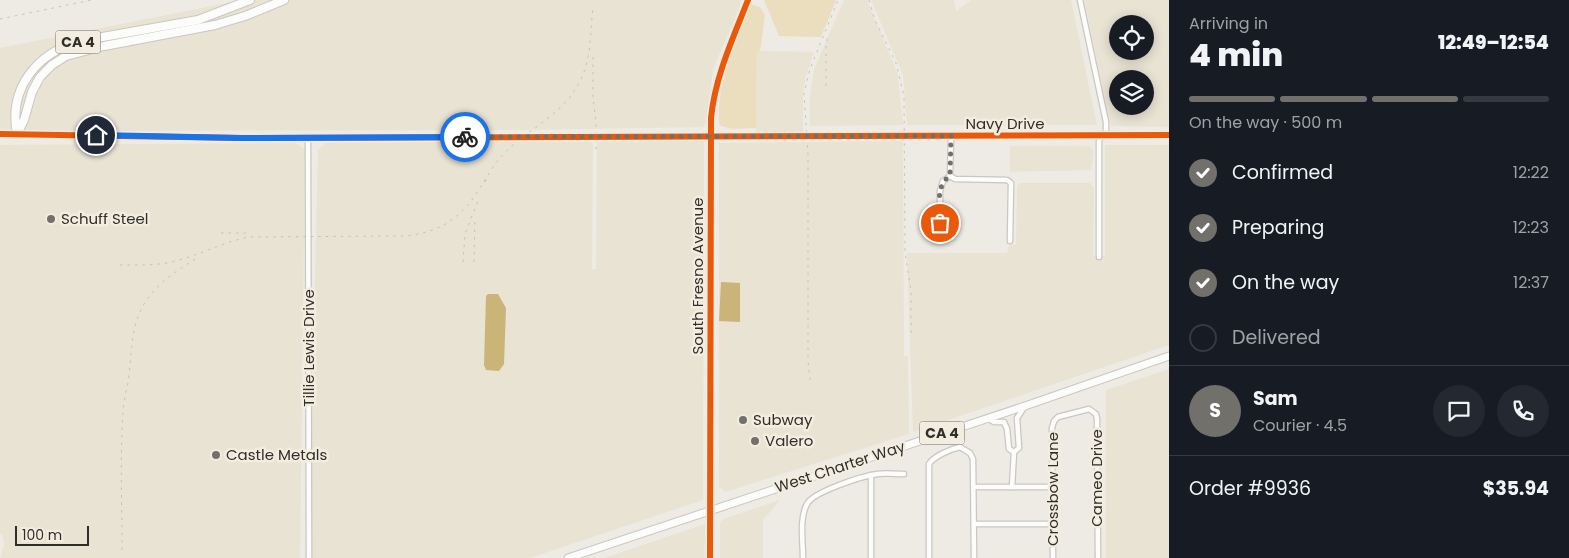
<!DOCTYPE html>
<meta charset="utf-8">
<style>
body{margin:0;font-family:Poppins,sans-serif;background:#242831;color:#f1f3f6;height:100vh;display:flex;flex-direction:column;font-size:19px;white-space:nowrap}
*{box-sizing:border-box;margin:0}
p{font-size:16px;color:#9ea1a6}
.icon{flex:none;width:28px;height:28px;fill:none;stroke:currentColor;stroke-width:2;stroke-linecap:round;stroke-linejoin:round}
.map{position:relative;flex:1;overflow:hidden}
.drawer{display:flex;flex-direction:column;background:#171b24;width:400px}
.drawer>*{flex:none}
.controls{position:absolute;left:1109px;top:15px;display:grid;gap:10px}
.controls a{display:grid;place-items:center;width:45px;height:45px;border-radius:50%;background:#171b24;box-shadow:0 2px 12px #0003;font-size:25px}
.scale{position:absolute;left:15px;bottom:12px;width:74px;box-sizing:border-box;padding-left:5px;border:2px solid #302e29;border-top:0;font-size:14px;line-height:18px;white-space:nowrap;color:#302e29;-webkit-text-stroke:4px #f2ede0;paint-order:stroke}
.pin{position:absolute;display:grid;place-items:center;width:42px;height:42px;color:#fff;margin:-21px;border:2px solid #fff;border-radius:50%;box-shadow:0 1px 5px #0007}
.courier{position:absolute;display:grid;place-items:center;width:50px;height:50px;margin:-25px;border:4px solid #1a73e8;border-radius:50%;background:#fff;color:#222;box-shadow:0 1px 6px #0007}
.summary em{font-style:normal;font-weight:800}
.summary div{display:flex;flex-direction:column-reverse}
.summary{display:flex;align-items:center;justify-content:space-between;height:85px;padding:0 20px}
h1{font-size:32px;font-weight:800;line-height:38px}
.bar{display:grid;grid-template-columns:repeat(4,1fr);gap:8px 5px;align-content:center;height:60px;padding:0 20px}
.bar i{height:6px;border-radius:4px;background:#363941}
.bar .current{background:#72706a}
.bar p{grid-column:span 4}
.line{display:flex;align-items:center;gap:12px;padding:0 20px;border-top:1px solid #363941}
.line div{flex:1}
.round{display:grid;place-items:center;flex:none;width:52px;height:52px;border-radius:26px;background:#242831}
ol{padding:0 20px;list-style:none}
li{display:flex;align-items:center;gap:15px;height:55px}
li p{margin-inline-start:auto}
li .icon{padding:5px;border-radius:50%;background:#72706a;color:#fff;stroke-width:4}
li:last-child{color:#9ea1a6}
li i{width:28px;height:28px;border:2px solid #363941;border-radius:50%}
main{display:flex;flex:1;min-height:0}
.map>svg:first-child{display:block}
.built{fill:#e9e3d4;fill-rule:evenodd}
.green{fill:#eadebe}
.water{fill:#cab477}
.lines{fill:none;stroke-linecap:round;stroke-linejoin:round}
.minor-casing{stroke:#cac7c2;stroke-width:7}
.tertiary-casing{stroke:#cac7c2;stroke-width:8}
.trunk-casing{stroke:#cac7c2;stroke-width:9}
.motorway-casing{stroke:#cac7c2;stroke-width:10}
.minor{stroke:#fcfcfb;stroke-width:4.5}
.tertiary{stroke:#fcfcfb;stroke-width:5}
.trunk{stroke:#fcfcfb;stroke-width:7}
.motorway{stroke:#fcfcfb;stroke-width:8}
.rail{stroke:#c3c2c0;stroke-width:1;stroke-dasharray:2.5 5;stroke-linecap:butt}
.cycleway-casing{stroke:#f2ede0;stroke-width:9}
.cycleway{stroke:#e8590c;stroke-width:6}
.done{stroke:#72706a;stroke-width:5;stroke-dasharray:0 9}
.route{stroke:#1a73e8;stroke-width:6}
.poi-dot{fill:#72706a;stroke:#f2ede0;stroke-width:2}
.labels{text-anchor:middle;stroke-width:5;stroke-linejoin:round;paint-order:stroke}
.shield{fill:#f2ede0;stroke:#6a6760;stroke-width:1}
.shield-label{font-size:14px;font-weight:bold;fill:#302e29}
.street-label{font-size:15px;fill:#302e29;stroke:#f2ede0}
.poi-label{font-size:15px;fill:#302e29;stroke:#f2ede0;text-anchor:start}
</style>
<main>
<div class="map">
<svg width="1169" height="558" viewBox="0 0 1169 558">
<rect width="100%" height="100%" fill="#eeebe4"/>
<g class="built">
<path d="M242,0H741L739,9L713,69L706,124L703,127L525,130L0,131V48Z"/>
<path d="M844,0H867L898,75L903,125L810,126V95L814,69Z"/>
<path d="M871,0H954L956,11L971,0H1071L1097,125H907L903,75Z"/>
<path d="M1084,0H1169V127L1111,126ZM1118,24H1145V51H1118ZM1118,79H1145V106H1118Z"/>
<path d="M757,51L814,52L806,76L803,93V132H756Z"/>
<path d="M702,140L704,143L703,500L530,558H311L309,536L318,150L326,143L593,141L592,269H596L597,141Z"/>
<path d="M903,141L904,356L908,357L909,434L725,492L719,486V143Z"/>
<path d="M296,143L305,150L300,558H0L4,545L3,537L0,533V145Z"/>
<path d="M1105,145H1169V345L913,432L907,253H1007L1009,245L1016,244L1017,187L1019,183H1090L1094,188L1093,256H1105Z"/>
<path d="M1010,146H1090L1094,152L1091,170L1010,172Z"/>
<path d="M1169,369V558H1106V390Z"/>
<path d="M780,500L763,520V558H720V524L723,519Z"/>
<path d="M705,524V558H604Z"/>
</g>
<g class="green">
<path d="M764,0H836L821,37L779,36Z"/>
<path d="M750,4L760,7L765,15L760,51H757L756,128L732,129L721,126L719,122C717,79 736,44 750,4Z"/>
</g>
<g class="water">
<path d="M721,282L740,283V322L719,321Z"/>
<path d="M488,294H498L506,308L504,364L499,371L486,370L484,365L486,296Z"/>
</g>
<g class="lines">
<defs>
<g id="minor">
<path d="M1080,0L1106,122V132L1102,135L1099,141V257"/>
<path d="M308,137L309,558"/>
<path d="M950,176L955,179L1007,180L1011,183L1010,241"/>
<path d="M950,176L951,136"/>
<path d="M940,240V191L943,181L950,176"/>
<path d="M987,418L994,422H1004L1007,429L1009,449L1014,452"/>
<path d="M871,475V558"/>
<path d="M974,487H1053"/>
<path d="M1012,487L1014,452L1019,448L1017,418L1025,406"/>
<path d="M974,524H1053"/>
<path d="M803,558C803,542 799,519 807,504C813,492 862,476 877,474C885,473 895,474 904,474"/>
<path d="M929,558V464C934,456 951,449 960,447L970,453L973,459L974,558"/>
<path d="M1053,558L1052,428L1054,421L1058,417L1089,409L1096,414L1097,419L1098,558"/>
</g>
<g id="tertiary">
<path d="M0,134L241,138L1169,135"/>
<path d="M710,558L711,118C715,77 733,38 748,0"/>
</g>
<path id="trunk" d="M568,558L1025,406L1169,356"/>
<g id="motorway">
<path d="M17,134L24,120L32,92L40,77L52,65L66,56L104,46L215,25L245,16L284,0"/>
<path d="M17,134C8,88 37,53 80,41L198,20L250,0"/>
</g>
</defs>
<use href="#minor" class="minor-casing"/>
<use href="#tertiary" class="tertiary-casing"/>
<use href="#trunk" class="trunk-casing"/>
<use href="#motorway" class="motorway-casing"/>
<use href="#minor" class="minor"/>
<use href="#tertiary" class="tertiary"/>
<use href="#trunk" class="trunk"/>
<use href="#motorway" class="motorway"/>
<g class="rail">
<path d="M869,0L875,20L896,63L904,96L905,252L911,291V335"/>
<path d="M0,19L92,0"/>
<path d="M593,57V96L596,124V151"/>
<path d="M826,86V46L828,34"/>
<path d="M485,182C503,136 559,125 580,81C592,58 590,32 593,7"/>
<path d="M221,233H246"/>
<path d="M463,262L465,234L478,201"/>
<path d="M474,262L475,217"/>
<path d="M120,265C138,265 157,266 175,261C200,255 223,242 249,237L406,236C448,231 467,212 487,176"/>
<path d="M810,380L808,361V154L804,94L810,69L838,0"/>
<path d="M122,550C122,504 120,458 123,412C123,400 128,387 129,375C132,350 131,326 144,304C156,284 175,272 195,259"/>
</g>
<defs>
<g id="cycleway">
<path d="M0,134L241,138L1169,135"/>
<path d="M710,558L711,118C715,77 733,38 748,0"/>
</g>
</defs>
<use href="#cycleway" class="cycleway-casing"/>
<use href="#cycleway" class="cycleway"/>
</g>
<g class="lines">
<path class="done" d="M465,137L951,136L950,176C935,185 940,208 940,223"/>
<path class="route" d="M96,135L241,138L465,137"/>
</g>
<g class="poi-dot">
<circle cx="51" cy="219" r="5"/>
<circle cx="743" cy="420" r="5"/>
<circle cx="755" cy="441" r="5"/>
<circle cx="216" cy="455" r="5"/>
</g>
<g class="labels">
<g class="shield">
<rect x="55.5" y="30.5" width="45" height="23" rx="4"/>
<rect x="919.5" y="421.5" width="45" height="23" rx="4"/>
</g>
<g class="shield-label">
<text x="78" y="47">CA 4</text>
<text x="942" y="438">CA 4</text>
</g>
<g class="street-label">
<text x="1005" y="129">Navy Drive</text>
<text transform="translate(698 276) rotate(-90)" y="5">South Fresno Avenue</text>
<text transform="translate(309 348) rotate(-90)" y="5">Tillie Lewis Drive</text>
<text transform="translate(840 467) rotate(-18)" y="5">West Charter Way</text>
<text transform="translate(1097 478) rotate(-90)" y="5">Cameo Drive</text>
<text transform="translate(1053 489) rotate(-90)" y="5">Crossbow Lane</text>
</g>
<g class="poi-label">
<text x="61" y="224">Schuff Steel</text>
<text x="753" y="425">Subway</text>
<text x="765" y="446">Valero</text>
<text x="226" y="460">Castle Metals</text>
</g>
</g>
</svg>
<div class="controls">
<a><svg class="icon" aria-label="locate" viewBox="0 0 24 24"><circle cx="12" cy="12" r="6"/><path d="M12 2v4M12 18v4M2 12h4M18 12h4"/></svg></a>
<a><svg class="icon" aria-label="layers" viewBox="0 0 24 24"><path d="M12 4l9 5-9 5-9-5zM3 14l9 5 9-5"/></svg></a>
</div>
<div class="scale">100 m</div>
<div class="pin" style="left:940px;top:223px;background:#ea580c"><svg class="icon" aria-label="bag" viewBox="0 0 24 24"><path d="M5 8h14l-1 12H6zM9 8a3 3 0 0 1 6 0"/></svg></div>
<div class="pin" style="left:96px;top:135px;background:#1f2937"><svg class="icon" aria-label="home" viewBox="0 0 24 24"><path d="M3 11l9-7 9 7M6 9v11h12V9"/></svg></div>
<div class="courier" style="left:465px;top:137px"><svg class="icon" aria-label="bike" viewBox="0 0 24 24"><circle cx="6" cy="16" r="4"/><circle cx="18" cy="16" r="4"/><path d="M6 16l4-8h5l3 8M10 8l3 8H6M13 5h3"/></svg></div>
</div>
<section class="drawer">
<div class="summary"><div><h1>4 min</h1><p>Arriving in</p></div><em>12:49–12:54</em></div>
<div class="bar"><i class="current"></i><i class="current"></i><i class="current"></i><i></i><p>On the way · 500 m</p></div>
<ol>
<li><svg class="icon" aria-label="check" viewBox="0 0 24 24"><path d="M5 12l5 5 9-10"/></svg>Confirmed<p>12:22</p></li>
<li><svg class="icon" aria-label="check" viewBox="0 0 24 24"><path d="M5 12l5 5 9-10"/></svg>Preparing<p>12:23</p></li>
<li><svg class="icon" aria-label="check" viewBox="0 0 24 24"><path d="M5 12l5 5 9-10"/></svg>On the way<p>12:37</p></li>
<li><i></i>Delivered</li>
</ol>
<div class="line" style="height:90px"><b class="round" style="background:#72706a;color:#fff">S</b><div><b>Sam</b><p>Courier · 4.5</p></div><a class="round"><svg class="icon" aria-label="chat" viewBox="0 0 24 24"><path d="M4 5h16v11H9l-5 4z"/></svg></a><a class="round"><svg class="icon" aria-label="phone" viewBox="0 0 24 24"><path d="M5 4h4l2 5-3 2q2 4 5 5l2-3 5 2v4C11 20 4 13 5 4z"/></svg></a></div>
<div class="line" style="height:65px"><div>Order #9936</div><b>$35.94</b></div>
</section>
</main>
